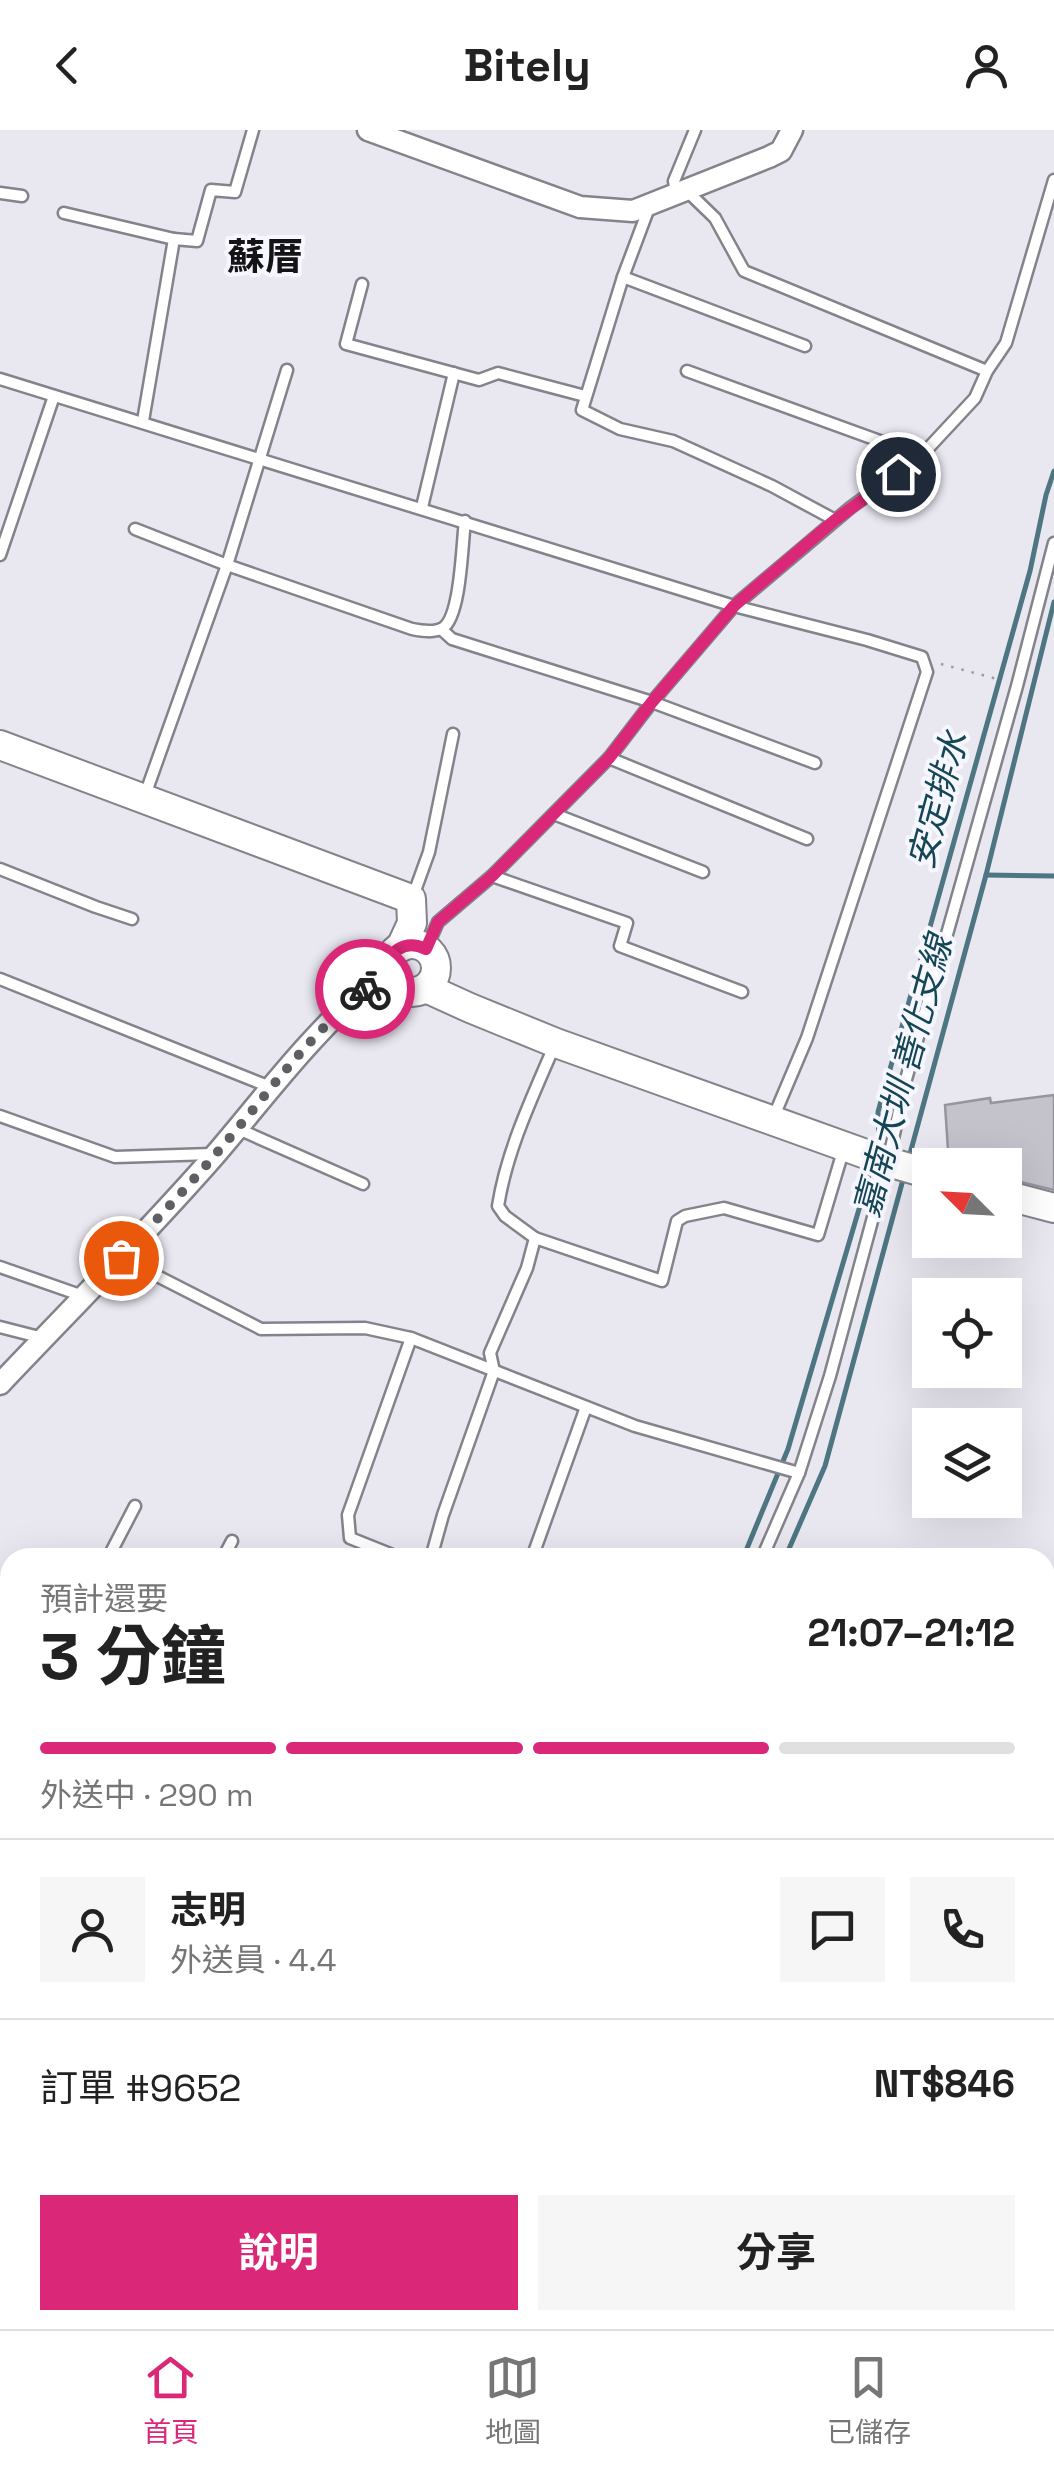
<!DOCTYPE html>
<html lang="zh-TW">
<meta charset="utf-8">
<style>
body{margin:0;font-family:"Space Grotesk","Noto Sans TC",sans-serif;background:#f6f6f6;color:#222;height:100vh;display:flex;flex-direction:column;font-size:38px;white-space:nowrap}
*{box-sizing:border-box;margin:0}
p{font-size:32px;color:#767676}
.icon{flex:none;width:55px;height:55px;fill:none;stroke:currentColor;stroke-width:2;stroke-linecap:round;stroke-linejoin:round}
.map{position:relative;flex:1;overflow:hidden}
.details{position:absolute;left:0px;top:1418px;width:1055px;height:782px;display:flex;flex-direction:column;background:#fff;border-radius:30px 30px 0 0;box-shadow:0 10px 40px #0002}
.details>*{flex:none}
.needle{width:65px;rotate:294deg}
.buttons{position:absolute;left:912px;top:1018px;display:grid;gap:20px}
.buttons a{display:grid;place-items:center;width:110px;height:110px;border-radius:0px;background:#fff;box-shadow:0 10px 40px #0002;font-size:50px}
.pin{position:absolute;display:grid;place-items:center;width:85px;height:85px;color:#fff;margin:-42px;border:5px solid #fff;border-radius:50%;box-shadow:0 2px 10px #0007}
.courier{position:absolute;display:grid;place-items:center;width:100px;height:100px;margin:-50px;border:8px solid #db2777;border-radius:50%;background:#fff;color:#222;box-shadow:0 2px 12px #0007}
.overview em{font-style:normal;font-weight:700}
.overview div{display:flex;flex-direction:column-reverse}
.overview{display:flex;align-items:center;justify-content:space-between;height:170px;padding:0 40px}
h1{font-size:65px;font-weight:700;line-height:75px}
.bar{display:grid;grid-template-columns:repeat(4,1fr);gap:15px 10px;align-content:center;height:120px;padding:0 40px}
.bar i{height:12px;border-radius:8px;background:#e0e0e0}
.bar .active{background:#db2777}
.bar p{grid-column:span 4}
.line{display:flex;align-items:center;gap:25px;padding:0 40px;border-top:2px solid #e0e0e0}
.line div{flex:1}
.round{display:grid;place-items:center;flex:none;width:105px;height:105px;border-radius:0px;background:#f6f6f6}
.cta{display:flex;gap:20px;margin-top:auto;padding:20px 40px}
.cta a{flex:1;height:115px;border-radius:0px;background:#db2777;color:#fff;font-size:40px;font-weight:700;line-height:115px;text-align:center}
.cta a+a{background:#f6f6f6;color:#222}
header{display:flex;justify-content:space-between;align-items:center;height:130px;padding:0 40px;background:#fff;font-size:45px;font-weight:700}
.dock{display:flex;justify-content:space-around;align-items:center;height:140px;border-top:2px solid #e0e0e0;background:#fff;font-size:28px;color:#767676}
.dock a{display:grid;justify-items:center;gap:5px}
.dock .active{color:#db2777}
.map>svg:first-child{display:block}
.industrial{fill:#e8daed}
.education{fill:#e0dcf2}
.lines{fill:none;stroke-linecap:round;stroke-linejoin:round}
.stream{stroke:#4d7582;stroke-width:5}
.building{fill:#c4c3cc;stroke:#95959d;stroke-width:2.5}
.lane-casing{stroke:#83838b;stroke-width:15}
.street-casing{stroke:#83838b;stroke-width:25}
.secondary-casing{stroke:#83838b;stroke-width:32}
.path{stroke:#9b9aa1;stroke-width:2.5;stroke-dasharray:2.5 8;stroke-linecap:butt}
.lane{stroke:#fff;stroke-width:10}
.street{stroke:#fff;stroke-width:20}
.secondary{stroke:#fff;stroke-width:28}
.done{stroke:#5f5e63;stroke-width:10;stroke-dasharray:0 18}
.route{stroke:#db2777;stroke-width:12}
.labels{text-anchor:middle;stroke-width:8;stroke-linejoin:round;paint-order:stroke}
.water-label{font-size:35px;font-style:italic;fill:#144654;stroke:#f6f6ff}
.quarter-label{font-size:38px;font-weight:bold;fill:#141316;stroke:#f6f6ff}
</style>
<header><svg class="icon" aria-label="back" viewBox="0 0 24 24"><path d="M15 5l-7 7 7 7"/></svg>Bitely<svg class="icon" aria-label="person" viewBox="0 0 24 24"><circle cx="12" cy="8" r="4"/><path d="M4 21q1-7 8-7t8 7"/></svg></header>
<div class="map">
<svg width="1054" height="2199" viewBox="0 0 1054 2199">
<rect width="100%" height="100%" fill="#e9e8f1"/>
<path class="industrial" d="M610,2190H848L844,2199H629Z"/>
<path class="education" d="M1045,2113L1054,2116V2199H850L854,2190H1045Z"/>
<g class="lines">
<g class="stream">
<path d="M986,745L1054,746"/>
<path d="M879,1012L878,982L1030,441L1046,365L1054,341"/>
<path d="M908,1031L986,745L1054,472"/>
<path d="M743,1428L788,1319L870,1042"/>
<path d="M785,1428L825,1336L904,1046"/>
<path d="M398,2199L402,2190"/>
<path d="M445,2199L449,2190"/>
</g>
</g>
<path class="building" d="M1054,965V1060L1005,1048V1035H949L945,975L990,968L991,973Z"/>
<g class="lines">
<defs>
<g id="lane">
<path d="M687,61L715,88L744,141L987,241"/>
<path d="M0,63L22,66"/>
<path d="M676,63L674,51L695,0"/>
<path d="M650,75L623,147L582,280L620,299L673,311L772,356L835,390"/>
<path d="M64,83L174,109L143,291"/>
<path d="M174,109L197,111L211,60L235,62L253,0"/>
<path d="M623,147L805,216"/>
<path d="M362,154L346,214L479,250L498,243L585,266"/>
<path d="M687,241L921,326"/>
<path d="M0,249L734,476L867,510L922,527L927,542L807,908L774,986"/>
<path d="M422,377L454,243"/>
<path d="M135,399L227,435L412,499C422,501 434,503 443,498C461,486 462,413 465,391"/>
<path d="M0,425L54,266"/>
<path d="M441,499L452,509L652,572L815,633"/>
<path d="M609,628L807,709"/>
<path d="M145,665L227,435L287,240"/>
<path d="M554,684L703,742"/>
<path d="M0,739L96,777L132,789"/>
<path d="M492,746L627,793L620,816L742,862"/>
<path d="M412,769L429,722L453,604"/>
<path d="M426,819L438,792L492,746L609,628L652,572L734,476L850,378L921,326L975,268L987,241L1006,213L1054,50"/>
<path d="M0,849L270,957"/>
<path d="M0,986L115,1027L212,1024"/>
<path d="M236,998L363,1054"/>
<path d="M535,1108L662,1151L677,1091L685,1086L724,1078L818,1105L844,1018"/>
<path d="M122,1128L261,1199L365,1198L411,1208L635,1296L799,1343"/>
<path d="M0,1137L83,1166"/>
<path d="M0,1197L43,1208"/>
<path d="M108,1428L135,1376"/>
<path d="M223,1428L232,1411"/>
<path d="M400,1428L350,1408L348,1385L411,1208"/>
<path d="M431,1428L443,1385L494,1241L490,1223L527,1138L535,1108L505,1086L498,1076C507,1019 533,966 555,914"/>
<path d="M532,1428L586,1277"/>
<path d="M762,1428L799,1343L830,1246L888,1032L905,953L1017,556L1054,413"/>
<path d="M0,1501L10,1509"/>
<path d="M1045,1722L1054,1702"/>
<path d="M1045,2084L1054,2089"/>
<path d="M371,2199L375,2190"/>
<path d="M413,2199L417,2190"/>
<path d="M831,2199L835,2190"/>
</g>
<g id="street">
<path d="M368,0L580,77L633,81L769,27L781,21L792,0"/>
<path d="M0,1254C72,1178 146,1104 215,1025C246,989 276,950 308,915C333,888 356,862 388,844"/>
</g>
<g id="secondary">
<path d="M0,615L411,769L412,793L401,817"/>
<circle cx="412" cy="838" r="24"/>
<path d="M426,858L470,878L556,913L888,1032L930,1044"/>
<path d="M1005,1065L1054,1078"/>
</g>
</defs>
<use href="#lane" class="lane-casing"/>
<use href="#street" class="street-casing"/>
<use href="#secondary" class="secondary-casing"/>
<path class="path" d="M941,534L1001,550"/>
<use href="#lane" class="lane"/>
<use href="#street" class="street"/>
<use href="#secondary" class="secondary"/>
</g>
<g class="lines">
<path class="done" d="M121,1128C152,1094 185,1060 215,1025C264,969 307,907 365,859"/>
<path class="route" d="M365,859L388,844C386,821 405,809 426,819L438,792L492,746L609,628L652,572L734,476L835,390L898,344"/>
</g>
<g class="labels">
<g class="water-label">
<text transform="translate(938 670) rotate(-75)" y="12">安定排水</text>
<text transform="translate(903 946) rotate(-75)" y="12">嘉南大圳 善化支線</text>
</g>
<g class="quarter-label">
<text x="265" y="140">蘇厝</text>
</g>
</g>
</svg>
<div class="buttons">
<a><svg class="needle" viewBox="-14 -14 28 28"><path d="M0-13l5 13h-10z" fill="#e53935"/><path d="M0 13l5-13h-10z" fill="#767676"/></svg></a>
<a><svg class="icon" aria-label="locate" viewBox="0 0 24 24"><circle cx="12" cy="12" r="6"/><path d="M12 2v4M12 18v4M2 12h4M18 12h4"/></svg></a>
<a><svg class="icon" aria-label="layers" viewBox="0 0 24 24"><path d="M12 4l9 5-9 5-9-5zM3 14l9 5 9-5"/></svg></a>
</div>
<div class="pin" style="left:121px;top:1128px;background:#ea580c"><svg class="icon" aria-label="bag" viewBox="0 0 24 24"><path d="M5 8h14l-1 12H6zM9 8a3 3 0 0 1 6 0"/></svg></div>
<div class="pin" style="left:898px;top:344px;background:#1f2937"><svg class="icon" aria-label="home" viewBox="0 0 24 24"><path d="M3 11l9-7 9 7M6 9v11h12V9"/></svg></div>
<div class="courier" style="left:365px;top:859px"><svg class="icon" aria-label="bike" viewBox="0 0 24 24"><circle cx="6" cy="16" r="4"/><circle cx="18" cy="16" r="4"/><path d="M6 16l4-8h5l3 8M10 8l3 8H6M13 5h3"/></svg></div>
<section class="details">
<div class="overview"><div><h1>3 分鐘</h1><p>預計還要</p></div><em>21:07–21:12</em></div>
<div class="bar"><i class="active"></i><i class="active"></i><i class="active"></i><i></i><p>外送中 · 290 m</p></div>
<div class="line" style="height:180px"><a class="round"><svg class="icon" aria-label="person" viewBox="0 0 24 24"><circle cx="12" cy="8" r="4"/><path d="M4 21q1-7 8-7t8 7"/></svg></a><div><b>志明</b><p>外送員 · 4.4</p></div><a class="round"><svg class="icon" aria-label="chat" viewBox="0 0 24 24"><path d="M4 5h16v11H9l-5 4z"/></svg></a><a class="round"><svg class="icon" aria-label="phone" viewBox="0 0 24 24"><path d="M5 4h4l2 5-3 2q2 4 5 5l2-3 5 2v4C11 20 4 13 5 4z"/></svg></a></div>
<div class="line" style="height:130px"><div>訂單 #9652</div><b>NT$846</b></div>
<div class="cta"><a>說明</a><a>分享</a></div>
</section>
</div>
<nav class="dock">
<a class="active"><svg class="icon" aria-label="home" viewBox="0 0 24 24"><path d="M3 11l9-7 9 7M6 9v11h12V9"/></svg>首頁</a>
<a><svg class="icon" aria-label="map" viewBox="0 0 24 24"><path d="M3 6l6-2 6 2 6-2v14l-6 2-6-2-6 2zM9 4v14M15 6v14"/></svg>地圖</a>
<a><svg class="icon" aria-label="saved" viewBox="0 0 24 24"><path d="M7 4h10v16l-5-4-5 4z"/></svg>已儲存</a>
</nav>
